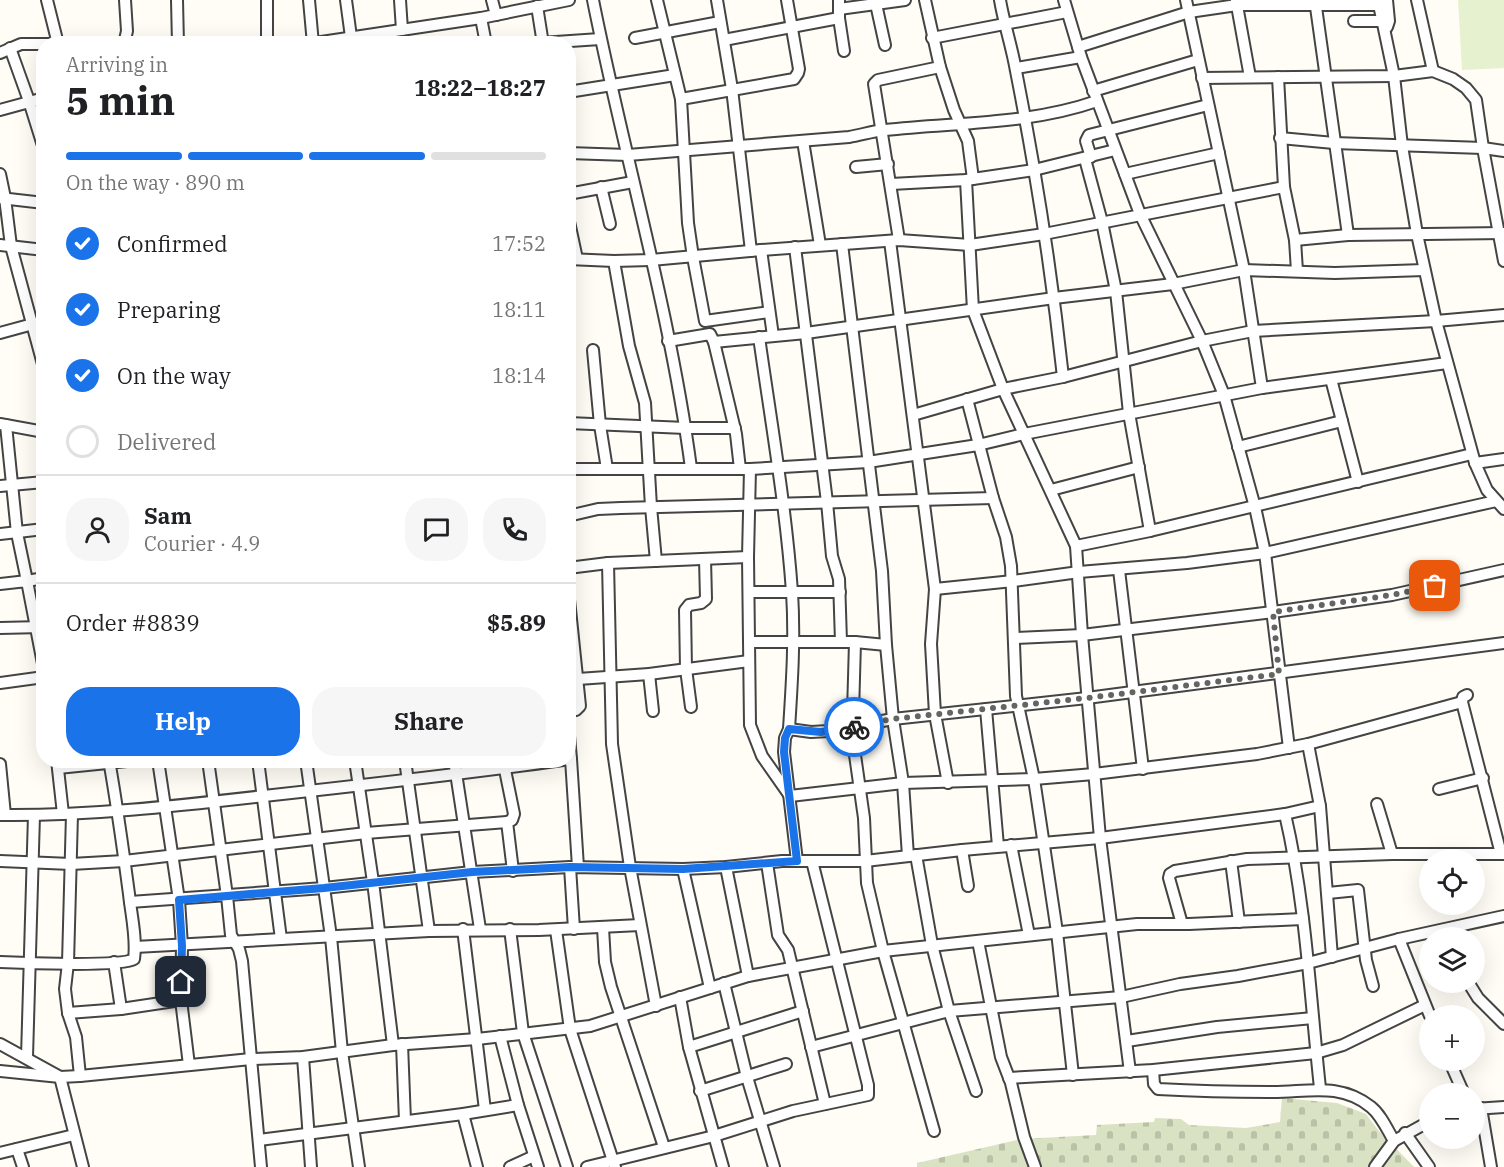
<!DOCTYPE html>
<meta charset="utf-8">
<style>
body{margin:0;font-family:"IBM Plex Serif",serif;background:#f6f6f6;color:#202124;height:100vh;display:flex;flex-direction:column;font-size:22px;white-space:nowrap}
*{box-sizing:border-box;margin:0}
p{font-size:20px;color:#757577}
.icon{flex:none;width:33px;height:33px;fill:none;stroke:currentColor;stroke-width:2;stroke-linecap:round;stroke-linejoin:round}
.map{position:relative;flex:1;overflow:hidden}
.details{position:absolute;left:36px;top:36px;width:540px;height:732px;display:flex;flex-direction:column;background:#fff;border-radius:24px;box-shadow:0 6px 24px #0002}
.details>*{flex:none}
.fabs{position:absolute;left:1419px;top:849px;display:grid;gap:12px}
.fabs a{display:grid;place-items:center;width:66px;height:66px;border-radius:50%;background:#fff;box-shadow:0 6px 24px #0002;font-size:30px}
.pin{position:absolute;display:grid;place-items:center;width:51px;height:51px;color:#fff;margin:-26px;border-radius:12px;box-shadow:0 3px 9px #0006}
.courier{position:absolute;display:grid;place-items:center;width:60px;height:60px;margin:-30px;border:4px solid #1a73e8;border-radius:50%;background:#fff;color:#222;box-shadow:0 2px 8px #0007}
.overview em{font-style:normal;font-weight:700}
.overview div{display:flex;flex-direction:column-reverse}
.overview{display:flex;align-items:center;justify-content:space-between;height:102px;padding:0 30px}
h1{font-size:39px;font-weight:700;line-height:45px}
.bar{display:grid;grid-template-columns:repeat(4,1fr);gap:9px 6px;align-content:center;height:72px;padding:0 30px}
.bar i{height:8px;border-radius:4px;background:#e0e0e0}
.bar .on{background:#1a73e8}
.bar p{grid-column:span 4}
.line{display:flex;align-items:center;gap:15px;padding:0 30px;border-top:2px solid #e0e0e0}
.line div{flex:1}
.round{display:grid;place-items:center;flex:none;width:63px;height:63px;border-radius:24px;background:#f6f6f6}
ol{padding:0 30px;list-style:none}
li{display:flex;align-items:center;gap:18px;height:66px}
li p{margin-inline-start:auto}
li .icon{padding:6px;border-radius:50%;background:#1a73e8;color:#fff;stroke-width:4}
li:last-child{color:#757577}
li i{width:33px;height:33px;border:3px solid #e0e0e0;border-radius:50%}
.button{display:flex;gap:12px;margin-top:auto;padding:12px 30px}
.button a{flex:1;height:69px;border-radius:24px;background:#1a73e8;color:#fff;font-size:24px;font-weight:700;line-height:69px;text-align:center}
.button a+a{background:#f6f6f6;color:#202124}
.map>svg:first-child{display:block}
.cemetery{fill:url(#cemetery-stones)}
.pitch{fill:#e6f2cf}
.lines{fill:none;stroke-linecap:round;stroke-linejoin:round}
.minor-casing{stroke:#444;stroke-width:14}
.minor{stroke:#fff;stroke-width:10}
.done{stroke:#646461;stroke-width:6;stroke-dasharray:0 10.8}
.route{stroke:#1a73e8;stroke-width:8}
</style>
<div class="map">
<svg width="1504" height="1167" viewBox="0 0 1504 1167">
<defs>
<pattern id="cemetery-stones" width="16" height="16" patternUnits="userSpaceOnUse" patternTransform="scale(1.5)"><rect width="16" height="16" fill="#d9e3c4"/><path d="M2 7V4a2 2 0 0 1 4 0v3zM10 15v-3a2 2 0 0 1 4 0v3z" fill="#b9c2a7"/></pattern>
</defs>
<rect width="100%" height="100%" fill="#fffdf5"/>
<path class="cemetery" d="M1282,1098L1337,1103L1366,1114L1378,1130L1414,1167H917V1163L1021,1139L1096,1135L1097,1125L1154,1122L1155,1118L1181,1119L1189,1125L1246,1128L1280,1122Z"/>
<path class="pitch" d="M1458,0H1504V68L1462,70Z"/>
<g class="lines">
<defs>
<g id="minor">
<path d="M47,0L58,44"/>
<path d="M177,0L178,44"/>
<path d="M267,0V44"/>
<path d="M309,0L313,44"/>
<path d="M346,0L351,37"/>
<path d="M400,0L402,30"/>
<path d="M492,0L496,15"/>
<path d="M593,0C624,156 670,310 691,468"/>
<path d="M657,0L681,99L688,223L693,257L705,321L769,312"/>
<path d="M717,0L732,89L751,251"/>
<path d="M839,0V18L844,51"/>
<path d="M925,0L940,67L954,110L968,141L973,179"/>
<path d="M1000,0C1004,24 1012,47 1016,71C1036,172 1052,275 1063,377"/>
<path d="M1064,0L1081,57L1140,214L1202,341L1224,395L1255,507L1265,553L1289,748"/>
<path d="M1186,0L1244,270L1262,388"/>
<path d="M1236,0L1250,77"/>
<path d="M1315,0L1348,235"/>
<path d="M1378,0L1394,76L1402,146L1417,234L1436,321L1475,463L1487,490L1504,509"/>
<path d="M1417,0L1433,71"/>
<path d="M876,4L885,45"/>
<path d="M537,6L543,44"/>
<path d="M839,9L905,0"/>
<path d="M481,18L486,44"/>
<path d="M1354,21H1386"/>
<path d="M1387,27L1389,21L1387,0"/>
<path d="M635,38L720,22"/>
<path d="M932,38L1067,12"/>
<path d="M724,40L839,18"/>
<path d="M124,44L127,31L125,0"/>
<path d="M308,44L481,18L569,0"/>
<path d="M526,44L600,39"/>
<path d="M1078,47L1189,12L1237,5H1379"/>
<path d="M10,48L29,101L44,149"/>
<path d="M0,53L21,44H49"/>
<path d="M1016,68L1081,57"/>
<path d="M1278,77L1284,187L1295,240L1297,271"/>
<path d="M1202,78L1394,76L1433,71L1453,79L1466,88L1476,100L1483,148L1504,261"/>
<path d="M1093,91L1198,60"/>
<path d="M568,92L675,75"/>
<path d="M681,99L794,79L798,73L799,69L787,0"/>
<path d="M0,110L44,98"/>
<path d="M1280,138L1334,143L1483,148L1504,151"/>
<path d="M803,141L820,245"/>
<path d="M568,153L628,155L849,137C861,135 873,131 885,130C957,122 1028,125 1097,101"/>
<path d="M1091,157L1086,141L1089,135L1208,105"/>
<path d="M1085,159L1102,222L1116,291L1129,413L1150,531"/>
<path d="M856,167L888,164"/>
<path d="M0,174L5,198L11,246L44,368"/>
<path d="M1125,174L1219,153"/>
<path d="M966,180L973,310L1003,389L1076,546L1082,635L1100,838L1130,1072"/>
<path d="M891,184L966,180L1034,170L1115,150"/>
<path d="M601,187L610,224"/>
<path d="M568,194L633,182"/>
<path d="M0,198L44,203"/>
<path d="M568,217L577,259"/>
<path d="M899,240L874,84L878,80L940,67"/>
<path d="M1295,240L1348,235L1504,233"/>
<path d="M890,241L935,589L931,644L935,714L948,783"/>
<path d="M842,244L882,571L886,645L893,719L903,783L908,856"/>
<path d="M0,245L44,250"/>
<path d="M795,247L827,502L832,556L839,579L841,642H855L853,713L851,727L864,818L867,883L883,951L934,1131"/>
<path d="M761,250L773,336"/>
<path d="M568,259L614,261L651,260L761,250L899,240L970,245L1044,234L1284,187"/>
<path d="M614,261L629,346L645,403L651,507L656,561"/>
<path d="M0,333L44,321"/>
<path d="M759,337C771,422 786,507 792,592C795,638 792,683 789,729"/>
<path d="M668,341L710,334L714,342L806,333L1054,298L1173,284L1244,270L1335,273L1424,270"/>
<path d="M714,342L736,434L740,469"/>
<path d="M593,350L600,425L607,469"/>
<path d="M1331,379L1358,482"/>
<path d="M967,399L993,498L1006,537L1011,566L1016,696L1034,779L1057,932L1073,1075"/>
<path d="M913,415L1003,389L1063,377L1202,341L1253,331L1436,321L1504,315"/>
<path d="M568,423L686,428H735"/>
<path d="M0,424L44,432"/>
<path d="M6,425L17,533L27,581L44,578"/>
<path d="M1238,447L1342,421"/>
<path d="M1475,463L1504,459"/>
<path d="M568,469H750L868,462L978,445L1024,434L1262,388L1447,363"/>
<path d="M750,469L748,557L750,725L762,756L790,796L903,783L1034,779L1094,774L1257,754L1308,744L1462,702"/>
<path d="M0,486L44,482"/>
<path d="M1051,490L1139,467"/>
<path d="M568,516L598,509L621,508L993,498"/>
<path d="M0,534L44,529"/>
<path d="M1076,546L1150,531L1472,454"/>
<path d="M608,563L612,744L630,867L656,1006"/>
<path d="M568,568L608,563L748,557"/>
<path d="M1119,570L1143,769"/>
<path d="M0,584L27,581L44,669"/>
<path d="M935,589L1013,581L1079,572L1187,563L1265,553L1496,501"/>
<path d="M568,590L580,706L576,710L568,711"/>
<path d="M749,592H840"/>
<path d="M0,628L42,627"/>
<path d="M1014,638L1082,635L1273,612L1392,595L1504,570"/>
<path d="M750,642H841"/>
<path d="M855,642L886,645"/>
<path d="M649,674L653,711"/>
<path d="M578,679L649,674L749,661"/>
<path d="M0,683L44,677"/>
<path d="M1467,695L1463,697L1462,702L1501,854"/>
<path d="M691,707L686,669L685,610L689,605L701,603L706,599L705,559"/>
<path d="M986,709L998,846"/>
<path d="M568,724L571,759L568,760"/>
<path d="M1308,744L1320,806L1332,957"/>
<path d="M571,759L578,867"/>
<path d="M57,760L63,814"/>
<path d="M158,760L179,900L182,946L181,1000L189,1065"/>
<path d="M208,760L227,896L231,935L239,949L242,961L261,1167"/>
<path d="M258,760L281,939"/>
<path d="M306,760L331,937L342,1052L359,1167"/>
<path d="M355,760L373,882L393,1045"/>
<path d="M405,760L429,931"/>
<path d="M454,760L480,929"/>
<path d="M0,764L5,815"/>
<path d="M58,768L137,760"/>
<path d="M1439,789L1483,778"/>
<path d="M1377,804L1392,854"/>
<path d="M72,814L68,963L65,989L68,1013L76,1037L80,1076"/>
<path d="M1285,814C1306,904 1310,996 1320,1088"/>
<path d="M0,815C89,816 176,806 264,796C364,785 464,774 563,760"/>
<path d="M507,822L513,871"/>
<path d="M1011,845L1029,935"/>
<path d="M962,850L968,886"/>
<path d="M916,855L932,945L949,1011L976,1091"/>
<path d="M0,861L71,864L124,861L366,833L507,822L512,820L514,814L503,760"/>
<path d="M797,861L784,752L785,738L789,729L811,732L829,731L893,719L1087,698L1504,643"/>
<path d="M1231,861L1239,922"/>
<path d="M767,863L778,935L788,950L825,1104"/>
<path d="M570,867L574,929"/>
<path d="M726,867L748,976"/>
<path d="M683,869L710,988"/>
<path d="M1328,893L1358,890L1366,960L1373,986"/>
<path d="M130,902L324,888L472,872L570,867L683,869L726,867L782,861H865L962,850L1100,838L1285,814L1320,806"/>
<path d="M1182,924L1169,878L1170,874L1175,871L1247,859L1392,854H1504"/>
<path d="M603,928L605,962L611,987L664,1147"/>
<path d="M463,929L485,1110"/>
<path d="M510,929L523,1033L567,1167"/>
<path d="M556,930L570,1029L615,1167"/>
<path d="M1399,939L1430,1016"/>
<path d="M978,941L1001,1057L1011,1083L1024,1137L1035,1167"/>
<path d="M135,947L429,931L539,930L640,925"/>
<path d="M0,962C20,963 122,967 134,959C137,938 131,914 129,894C123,849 117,805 109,760"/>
<path d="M114,962L121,1009"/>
<path d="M1468,982L1478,998L1504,1024"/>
<path d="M724,983L747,1077L774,1167"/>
<path d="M680,997L689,1047L803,1011"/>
<path d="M68,1013L121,1009L181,1000"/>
<path d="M500,1036L518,1105L538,1167"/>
<path d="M1127,1041L1217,1027L1313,1018"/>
<path d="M0,1044L60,1077L83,1167"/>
<path d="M402,1044L405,1121"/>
<path d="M689,1047L723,1167"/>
<path d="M811,1047L949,1011L1121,997L1180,984L1238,976L1308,963L1399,939L1504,916"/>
<path d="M27,1057L34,815"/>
<path d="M303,1057L311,1167"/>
<path d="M1449,1060L1464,1094"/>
<path d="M1153,1070L1154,1084L1158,1089C1194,1091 1232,1092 1269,1092C1305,1093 1339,1081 1371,1107C1381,1115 1387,1129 1394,1141"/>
<path d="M0,1071L60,1077L80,1076L251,1059L303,1057L393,1045L477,1039L590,1026L748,976L883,951L1137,924H1189L1303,919"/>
<path d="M1009,1078L1153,1070L1316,1053L1343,1045L1425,1005"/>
<path d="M700,1091L786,1064"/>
<path d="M1481,1108L1491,1167"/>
<path d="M1474,1109L1504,1107"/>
<path d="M463,1114L477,1167"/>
<path d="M1405,1133L1429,1167"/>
<path d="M259,1140L463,1114L518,1105"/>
<path d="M17,1149L23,1167"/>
<path d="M0,1153L74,1135"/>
<path d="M510,1167L534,1156"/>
<path d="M587,1167L714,1136L793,1111L868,1095V1085L812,861"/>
<path d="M1375,1167L1394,1141L1430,1121"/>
</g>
</defs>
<use href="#minor" class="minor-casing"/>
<use href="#minor" class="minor"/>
</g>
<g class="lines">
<path class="done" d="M854,727L892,719L1087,698L1279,674L1273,612L1392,595L1435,586"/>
<path class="route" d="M181,982L182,946L179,900L324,888L472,872L570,867L683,869L797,861L784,752L785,738L789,729L821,732L854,727"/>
</g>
</svg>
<div class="fabs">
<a><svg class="icon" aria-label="locate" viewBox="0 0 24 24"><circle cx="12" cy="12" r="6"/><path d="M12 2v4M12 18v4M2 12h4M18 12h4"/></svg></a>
<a><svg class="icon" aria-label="layers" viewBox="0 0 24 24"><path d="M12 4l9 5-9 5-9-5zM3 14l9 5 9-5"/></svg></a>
<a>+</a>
<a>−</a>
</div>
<div class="pin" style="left:1435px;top:586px;background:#ea580c"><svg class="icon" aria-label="bag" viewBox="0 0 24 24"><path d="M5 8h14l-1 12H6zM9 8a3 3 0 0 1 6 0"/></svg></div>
<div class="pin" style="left:181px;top:982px;background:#1f2937"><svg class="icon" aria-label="home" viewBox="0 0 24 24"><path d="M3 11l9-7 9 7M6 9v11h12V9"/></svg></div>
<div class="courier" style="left:854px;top:727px"><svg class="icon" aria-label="bike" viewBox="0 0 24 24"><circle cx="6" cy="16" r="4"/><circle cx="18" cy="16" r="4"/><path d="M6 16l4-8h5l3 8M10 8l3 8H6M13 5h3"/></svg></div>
<section class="details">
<div class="overview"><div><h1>5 min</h1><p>Arriving in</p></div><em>18:22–18:27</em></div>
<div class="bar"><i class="on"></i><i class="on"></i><i class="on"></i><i></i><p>On the way · 890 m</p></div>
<ol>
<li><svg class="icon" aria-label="check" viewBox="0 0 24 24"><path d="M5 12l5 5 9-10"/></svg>Confirmed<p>17:52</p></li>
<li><svg class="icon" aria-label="check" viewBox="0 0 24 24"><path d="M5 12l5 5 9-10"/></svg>Preparing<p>18:11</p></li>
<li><svg class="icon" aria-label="check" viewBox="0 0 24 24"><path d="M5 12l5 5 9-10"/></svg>On the way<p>18:14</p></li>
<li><i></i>Delivered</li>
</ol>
<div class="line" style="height:108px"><a class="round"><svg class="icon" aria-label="person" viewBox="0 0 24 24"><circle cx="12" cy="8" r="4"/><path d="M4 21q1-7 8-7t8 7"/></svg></a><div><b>Sam</b><p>Courier · 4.9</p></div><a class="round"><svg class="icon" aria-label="chat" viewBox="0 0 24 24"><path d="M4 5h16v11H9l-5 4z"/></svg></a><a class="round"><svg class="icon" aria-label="phone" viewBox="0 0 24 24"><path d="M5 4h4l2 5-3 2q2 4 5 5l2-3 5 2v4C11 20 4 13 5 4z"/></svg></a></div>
<div class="line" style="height:78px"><div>Order #8839</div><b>$5.89</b></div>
<div class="button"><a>Help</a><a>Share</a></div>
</section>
</div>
